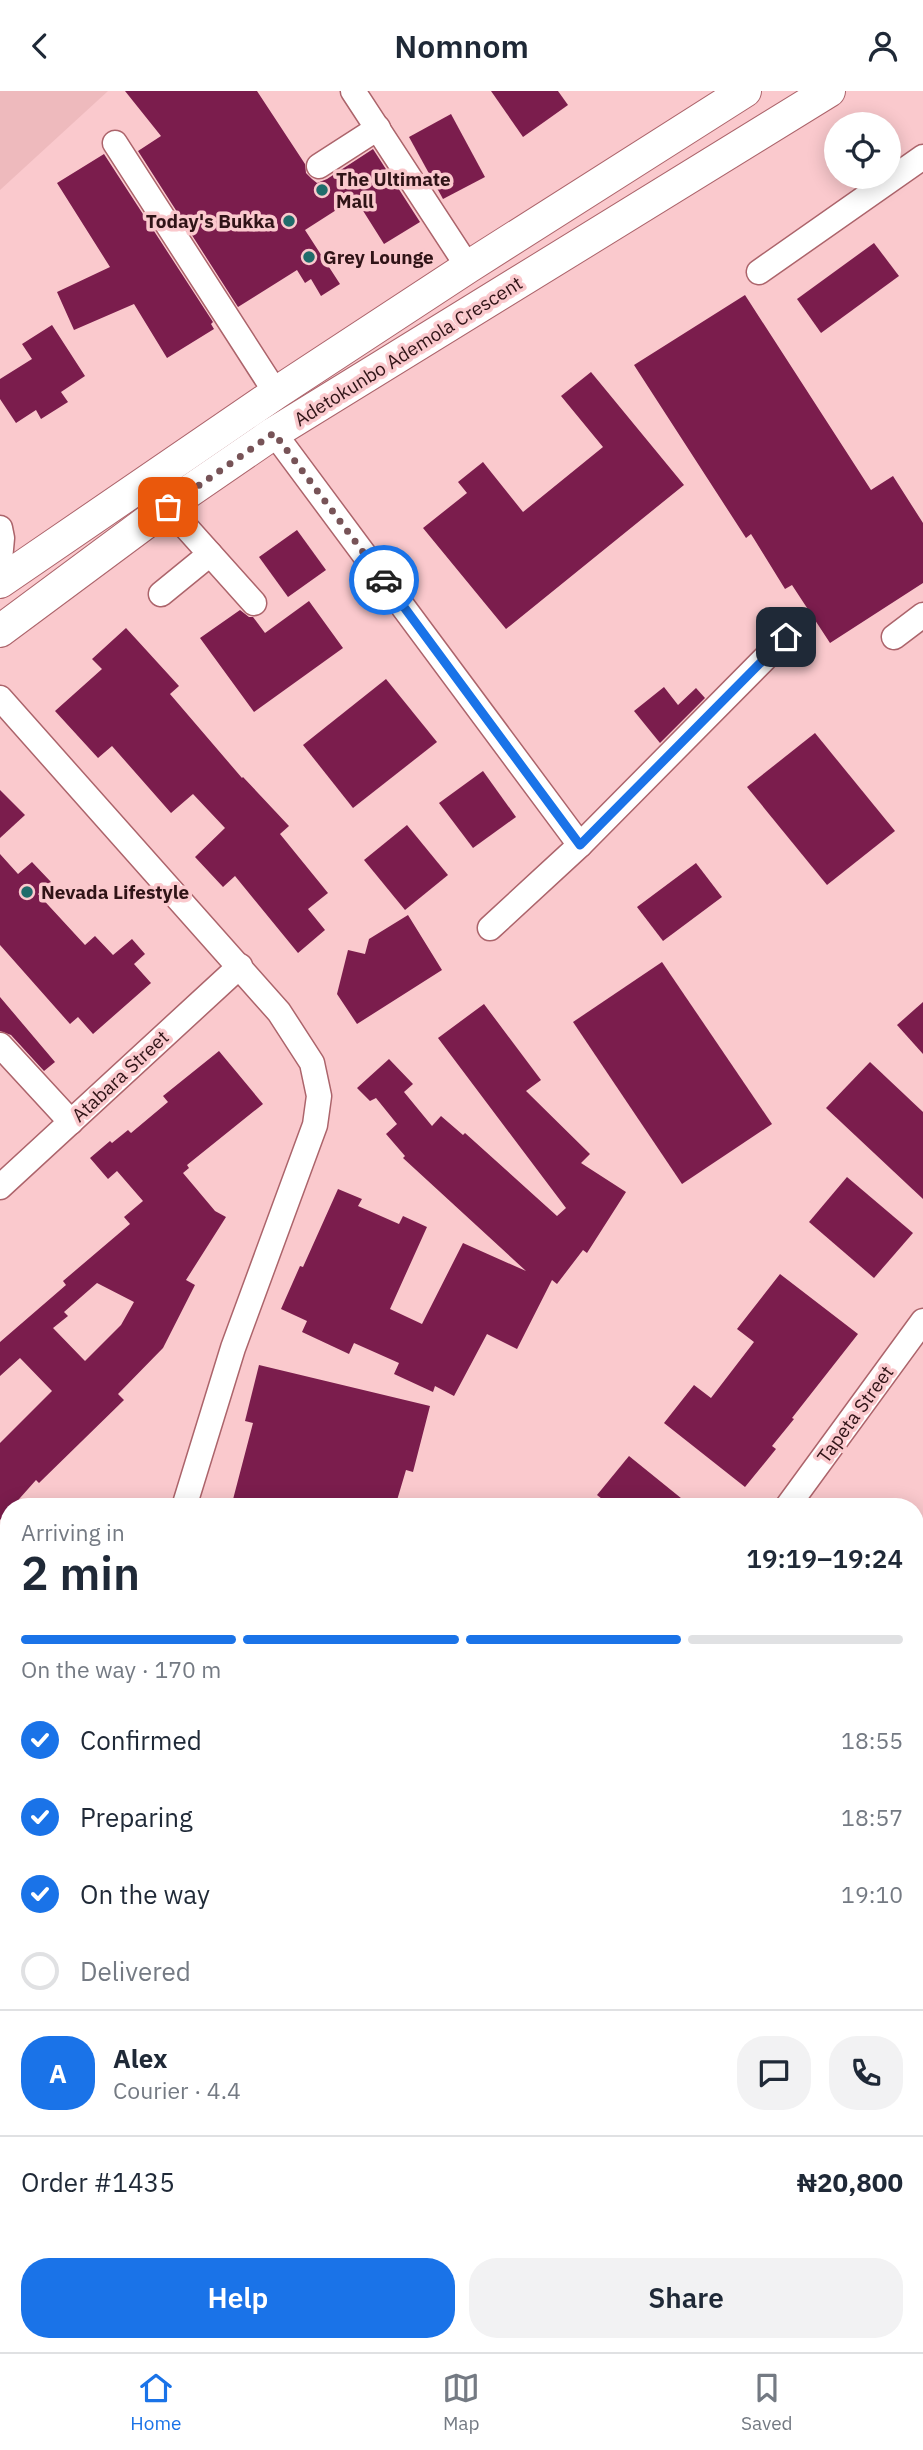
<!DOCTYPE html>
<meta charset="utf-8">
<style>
body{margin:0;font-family:"IBM Plex Sans",sans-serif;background:#f2f2f3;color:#1f2937;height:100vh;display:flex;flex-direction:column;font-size:26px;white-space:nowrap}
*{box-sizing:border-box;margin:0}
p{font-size:23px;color:#747a83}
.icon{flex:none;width:38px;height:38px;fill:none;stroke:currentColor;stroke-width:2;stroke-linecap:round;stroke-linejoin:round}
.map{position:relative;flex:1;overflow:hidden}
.panel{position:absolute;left:0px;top:1407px;width:924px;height:854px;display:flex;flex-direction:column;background:#fff;border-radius:28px 28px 0 0;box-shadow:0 4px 18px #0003}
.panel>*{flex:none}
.buttons{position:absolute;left:824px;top:21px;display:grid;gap:14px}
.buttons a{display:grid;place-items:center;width:77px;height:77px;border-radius:50%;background:#fff;box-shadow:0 4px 18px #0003;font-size:35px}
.pin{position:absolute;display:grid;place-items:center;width:60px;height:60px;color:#fff;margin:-30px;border-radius:14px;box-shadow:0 4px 10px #0006}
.courier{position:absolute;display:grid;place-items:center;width:70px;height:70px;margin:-35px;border:5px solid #1a73e8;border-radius:50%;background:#fff;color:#222;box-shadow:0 2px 9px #0007}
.overview em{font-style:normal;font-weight:600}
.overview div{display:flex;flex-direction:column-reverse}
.overview{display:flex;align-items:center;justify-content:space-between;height:119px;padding:0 21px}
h1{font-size:46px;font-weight:600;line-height:52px}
.bar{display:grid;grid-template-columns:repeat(4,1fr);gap:10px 7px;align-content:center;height:84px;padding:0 21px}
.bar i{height:9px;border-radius:5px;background:#e0e1e3}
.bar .selected{background:#1a73e8}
.bar p{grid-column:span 4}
.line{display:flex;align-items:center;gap:18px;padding:0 21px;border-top:2px solid #e0e1e3}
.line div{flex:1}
.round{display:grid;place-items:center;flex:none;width:74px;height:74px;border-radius:28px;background:#f2f2f3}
ol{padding:0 21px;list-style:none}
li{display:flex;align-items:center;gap:21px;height:77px}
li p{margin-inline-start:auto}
li .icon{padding:7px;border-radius:50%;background:#1a73e8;color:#fff;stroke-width:4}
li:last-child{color:#747a83}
li i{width:38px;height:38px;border:4px solid #e0e1e3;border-radius:50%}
.primary-button{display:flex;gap:14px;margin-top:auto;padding:14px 21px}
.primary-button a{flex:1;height:80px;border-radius:28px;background:#1a73e8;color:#fff;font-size:28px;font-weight:600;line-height:80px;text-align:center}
.primary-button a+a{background:#f2f2f3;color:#1f2937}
header{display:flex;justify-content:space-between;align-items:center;height:91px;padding:0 21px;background:#fff;font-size:32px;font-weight:600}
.tabs{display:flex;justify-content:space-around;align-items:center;height:98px;border-top:2px solid #e0e1e3;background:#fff;font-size:19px;color:#747a83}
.tabs a{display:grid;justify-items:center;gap:4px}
.tabs .selected{color:#1a73e8}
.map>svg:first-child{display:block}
.built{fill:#eebabd}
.building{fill:#7b1d4d;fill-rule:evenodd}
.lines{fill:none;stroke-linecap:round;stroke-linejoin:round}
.minor-casing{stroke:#ac646b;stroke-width:27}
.major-casing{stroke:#ac646b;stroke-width:34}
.minor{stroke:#fff;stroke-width:24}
.major{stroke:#fff;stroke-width:32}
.done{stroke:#775357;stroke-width:7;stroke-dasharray:0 12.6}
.route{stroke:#1a73e8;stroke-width:9}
.poi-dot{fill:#206c6b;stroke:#fac9cd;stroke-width:2.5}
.labels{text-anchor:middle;stroke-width:7;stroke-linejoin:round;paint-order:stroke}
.poi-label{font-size:19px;font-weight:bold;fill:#301417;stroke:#fac9cd;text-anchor:start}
.street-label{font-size:19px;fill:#301417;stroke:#fac9cd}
</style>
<header><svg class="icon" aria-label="back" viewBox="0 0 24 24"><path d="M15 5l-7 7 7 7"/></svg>Nomnom<svg class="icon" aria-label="person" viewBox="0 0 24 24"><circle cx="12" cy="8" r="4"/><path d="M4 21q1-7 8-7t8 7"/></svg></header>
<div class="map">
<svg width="923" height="2261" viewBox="0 0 923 2261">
<rect width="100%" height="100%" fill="#fac9cd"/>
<path class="built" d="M0,0H108L0,99Z"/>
<g class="building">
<path d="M125,0H257L305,73L306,82L312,88L317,92L327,88L373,58L420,131L384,153L355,107L305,139L340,193L321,205L311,188L305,192L297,179L238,216L138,60L161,45Z"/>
<path d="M491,0H558L568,14L523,46Z"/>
<path d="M451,23L485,86L443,108L409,46Z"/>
<path d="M104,63L213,231L211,233L214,238L167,267L134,213L74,239L57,201L110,176L57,92Z"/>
<path d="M874,152L899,185L821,242L797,208Z"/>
<path d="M745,204L871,399L893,385L923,432V492L830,552L792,494L785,498L751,443L746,447L634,274Z"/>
<path d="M52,234L85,285L61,301L68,311L41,328L36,319L16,332L0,308V288L32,268L22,253Z"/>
<path d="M591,281L684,394L506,538L423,437L467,402L458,391L483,371L523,421L603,356L561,305Z"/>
<path d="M297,439L326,479L288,506L259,466Z"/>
<path d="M309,510L343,557L254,621L200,547L240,519L249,526H253L265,542Z"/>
<path d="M126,537L179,595L170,603L242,687L243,686L289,735L280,743L328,802L308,818L325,839L298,862L235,785L223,796L195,766L225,737L193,703L171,722L112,655L98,667L55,620L102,578L92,568Z"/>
<path d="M386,588L437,651L353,717L303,654Z"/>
<path d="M664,596L678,614L696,597L705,607L660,652L634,620Z"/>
<path d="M815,642L895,740L827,794L747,696Z"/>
<path d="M483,680L516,726L473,757L439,712Z"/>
<path d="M0,699L25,724L0,747Z"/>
<path d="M407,734L448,784L405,819L364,769Z"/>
<path d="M0,763L18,783L32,771L51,791L38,803L85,854L95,845L113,864L132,848L145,863L134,873L151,892L93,943L78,926L70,933L0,854Z"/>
<path d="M696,772L722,806L663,850L637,816Z"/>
<path d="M408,824L442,879L357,933L337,903L348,859L365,863L369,848Z"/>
<path d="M662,871L772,1033L682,1093L573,931Z"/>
<path d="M0,906L55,971L44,980L11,944L0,940Z"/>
<path d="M923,911V963L897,934Z"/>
<path d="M484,913L541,989L526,1000L590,1063L581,1072L626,1101L587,1162L583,1159L557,1193L552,1189L517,1258L487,1243L454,1305L435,1295L433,1301L394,1283L399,1272L354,1252L349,1263L302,1241L307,1230L281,1218L300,1175L303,1176L338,1098L362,1108L358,1115L399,1133L403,1125L427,1136L390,1218L422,1233L463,1152L526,1180L403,1067L405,1065L386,1043L397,1033L376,1007L370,1010L357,997L389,968L413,993L404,1001L432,1035L441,1025L463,1044L465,1042L557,1125L566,1117L438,947Z"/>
<path d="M219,960L263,1013L187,1074L189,1077L183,1082L215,1120L226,1126L186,1189L195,1194L163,1257L118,1303L124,1309L39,1392L36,1389L12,1416H9V1419L0,1429V1352L52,1300L20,1267L0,1285V1251L66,1194L63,1190L130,1133L124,1126L143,1110L117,1080L108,1088L90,1067L110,1050L112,1052L128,1039L131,1042L168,1011L163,1005ZM97,1192L134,1211L121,1234L85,1270L53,1237L68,1225L64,1221Z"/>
<path d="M870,971L923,1021V1108L826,1017Z"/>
<path d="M847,1086L913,1142L874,1187L809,1131Z"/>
<path d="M780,1183L858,1243L792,1327L794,1328L772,1355L776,1358L745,1396L664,1332L694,1294L711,1307L754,1251L737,1238Z"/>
<path d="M259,1274L430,1315L413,1381L406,1379L395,1416H231L253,1332L245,1330Z"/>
<path d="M629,1365L692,1416H612L597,1404Z"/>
</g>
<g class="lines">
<defs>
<g id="minor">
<path d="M353,0L468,176"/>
<path d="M115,52L276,302"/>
<path d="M319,75L378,37"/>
<path d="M759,181L923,66"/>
<path d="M274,342L580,754L786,546"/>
<path d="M168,416L254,512"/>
<path d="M0,437L2,447L0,469"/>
<path d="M161,503L210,463"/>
<path d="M894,546L923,524"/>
<path d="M0,607L279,921L312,972L319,1005L315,1034L233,1257L184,1416"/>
<path d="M490,837L580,754"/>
<path d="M0,954L71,1031"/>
<path d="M0,1096L240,875"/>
<path d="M787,1416L923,1230"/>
<path d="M0,1527L9,1516"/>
<path d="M915,1727L923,1732"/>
<path d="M915,2040L923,2030"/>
<path d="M915,2110L923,2120"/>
<path d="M0,2175L9,2178"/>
<path d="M214,2252L238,2261"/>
<path d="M101,2261L105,2252"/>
<path d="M909,2261L923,2245"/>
</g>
<g id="major">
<path d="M0,491L276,302L468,176L745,0"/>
<path d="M0,540L175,410L274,342L829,0"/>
</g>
</defs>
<use href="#minor" class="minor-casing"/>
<use href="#major" class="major-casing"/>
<use href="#minor" class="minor"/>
<use href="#major" class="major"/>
</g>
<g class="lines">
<path class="done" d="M168,416L274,342L384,489"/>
<path class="route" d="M384,489L580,754L786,546"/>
</g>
<g class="poi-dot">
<circle cx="322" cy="99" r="7"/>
<circle cx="289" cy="130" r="7"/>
<circle cx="309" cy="166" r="7"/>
<circle cx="27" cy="801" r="7"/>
</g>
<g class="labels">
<g class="poi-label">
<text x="336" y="95">The Ultimate<tspan x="336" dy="22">Mall</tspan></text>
<text x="275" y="137" text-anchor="end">Today's Bukka</text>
<text x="323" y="173">Grey Lounge</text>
<text x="41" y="808">Nevada Lifestyle</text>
</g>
<g class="street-label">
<text transform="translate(408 260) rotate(-32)" y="7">Adetokunbo Ademola Crescent</text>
<text transform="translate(120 985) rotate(-43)" y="7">Atabara Street</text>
<text transform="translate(855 1323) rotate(-54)" y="7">Tapeta Street</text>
</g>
</g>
</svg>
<div class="buttons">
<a><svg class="icon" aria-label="locate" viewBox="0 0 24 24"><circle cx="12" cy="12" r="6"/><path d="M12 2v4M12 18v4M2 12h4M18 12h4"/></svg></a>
</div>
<div class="pin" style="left:168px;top:416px;background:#ea580c"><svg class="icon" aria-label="bag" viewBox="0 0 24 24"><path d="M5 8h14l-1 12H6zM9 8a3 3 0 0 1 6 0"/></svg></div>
<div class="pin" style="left:786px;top:546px;background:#1f2937"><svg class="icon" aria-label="home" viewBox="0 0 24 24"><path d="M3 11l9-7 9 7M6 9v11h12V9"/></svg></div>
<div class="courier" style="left:384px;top:489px"><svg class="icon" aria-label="car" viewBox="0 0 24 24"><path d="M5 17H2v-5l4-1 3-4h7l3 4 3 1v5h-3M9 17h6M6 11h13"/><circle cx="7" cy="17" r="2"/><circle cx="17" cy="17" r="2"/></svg></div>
<section class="panel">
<div class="overview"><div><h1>2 min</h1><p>Arriving in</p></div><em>19:19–19:24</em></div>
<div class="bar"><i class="selected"></i><i class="selected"></i><i class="selected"></i><i></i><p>On the way · 170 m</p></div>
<ol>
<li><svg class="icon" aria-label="check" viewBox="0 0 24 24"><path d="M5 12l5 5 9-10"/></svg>Confirmed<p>18:55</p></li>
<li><svg class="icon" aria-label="check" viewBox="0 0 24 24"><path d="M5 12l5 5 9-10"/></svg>Preparing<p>18:57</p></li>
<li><svg class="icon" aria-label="check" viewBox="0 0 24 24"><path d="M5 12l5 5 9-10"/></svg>On the way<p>19:10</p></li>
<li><i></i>Delivered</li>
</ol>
<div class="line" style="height:126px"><b class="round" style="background:#1a73e8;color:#fff">A</b><div><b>Alex</b><p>Courier · 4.4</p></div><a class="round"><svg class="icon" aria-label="chat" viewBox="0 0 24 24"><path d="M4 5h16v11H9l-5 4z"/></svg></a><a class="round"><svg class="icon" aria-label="phone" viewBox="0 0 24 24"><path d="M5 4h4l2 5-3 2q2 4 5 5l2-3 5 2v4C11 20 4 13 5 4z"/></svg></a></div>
<div class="line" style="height:91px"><div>Order #1435</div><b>₦20,800</b></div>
<div class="primary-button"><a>Help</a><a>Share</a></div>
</section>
</div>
<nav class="tabs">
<a class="selected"><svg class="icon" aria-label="home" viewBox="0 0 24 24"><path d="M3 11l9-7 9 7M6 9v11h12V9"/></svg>Home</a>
<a><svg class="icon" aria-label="map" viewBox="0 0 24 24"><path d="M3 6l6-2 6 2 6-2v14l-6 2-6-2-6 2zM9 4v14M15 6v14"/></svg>Map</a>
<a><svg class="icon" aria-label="saved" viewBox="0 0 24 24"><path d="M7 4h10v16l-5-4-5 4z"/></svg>Saved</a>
</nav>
